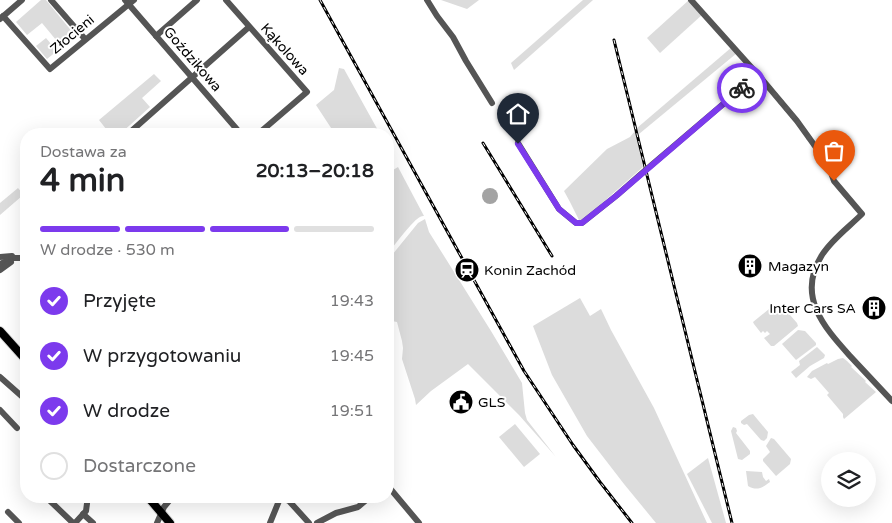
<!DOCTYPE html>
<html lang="pl">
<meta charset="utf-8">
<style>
body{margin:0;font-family:"Varela Round",sans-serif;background:#f6f6f6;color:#202124;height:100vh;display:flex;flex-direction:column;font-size:19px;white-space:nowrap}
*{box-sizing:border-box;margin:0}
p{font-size:16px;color:#757577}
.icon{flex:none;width:28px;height:28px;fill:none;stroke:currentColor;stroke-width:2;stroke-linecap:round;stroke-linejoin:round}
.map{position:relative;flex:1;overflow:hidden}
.side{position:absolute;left:20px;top:128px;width:374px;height:375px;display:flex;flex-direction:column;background:#fff;border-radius:20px;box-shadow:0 5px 20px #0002}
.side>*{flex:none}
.buttons{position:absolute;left:821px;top:452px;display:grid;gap:10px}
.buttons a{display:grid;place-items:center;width:55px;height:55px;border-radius:50%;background:#fff;box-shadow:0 5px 20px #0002;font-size:25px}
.pin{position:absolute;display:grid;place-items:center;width:42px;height:42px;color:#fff;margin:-51px -21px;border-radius:50% 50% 50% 0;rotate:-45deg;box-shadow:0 0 5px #0007}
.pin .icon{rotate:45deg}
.courier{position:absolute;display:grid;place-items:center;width:50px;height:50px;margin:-25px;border:4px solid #7c3aed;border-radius:50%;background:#fff;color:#222;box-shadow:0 1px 6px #0007}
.overview em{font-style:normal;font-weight:700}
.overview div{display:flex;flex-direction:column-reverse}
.overview{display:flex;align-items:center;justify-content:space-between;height:85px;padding:0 20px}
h1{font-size:32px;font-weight:700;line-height:38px}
.bar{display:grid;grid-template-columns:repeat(4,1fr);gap:8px 5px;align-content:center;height:60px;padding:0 20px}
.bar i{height:6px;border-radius:4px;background:#e0e0e0}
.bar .selected{background:#7c3aed}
.bar p{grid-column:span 4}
ol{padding:0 20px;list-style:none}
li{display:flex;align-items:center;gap:15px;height:55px}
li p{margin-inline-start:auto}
li .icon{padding:5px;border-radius:50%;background:#7c3aed;color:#fff;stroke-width:4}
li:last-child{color:#757577}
li i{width:28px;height:28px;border:2px solid #e0e0e0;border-radius:50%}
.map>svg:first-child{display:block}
.green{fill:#dcdcdc}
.water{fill:#a3a3a3}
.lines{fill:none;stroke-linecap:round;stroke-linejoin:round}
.major-casing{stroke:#dbdbdb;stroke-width:10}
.minor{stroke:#555;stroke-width:6}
.major{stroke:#000;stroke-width:8}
.rail-casing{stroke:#000;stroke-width:3}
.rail{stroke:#fff;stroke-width:1;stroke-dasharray:4;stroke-linecap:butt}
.done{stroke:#595959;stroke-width:5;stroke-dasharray:0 9}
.route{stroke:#7c3aed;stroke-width:6}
.labels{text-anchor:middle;stroke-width:4;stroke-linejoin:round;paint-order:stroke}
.street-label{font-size:14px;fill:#000;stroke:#fff}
.poi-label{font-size:14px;fill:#000;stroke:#fff;text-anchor:start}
</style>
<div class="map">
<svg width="892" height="523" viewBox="0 0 892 523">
<rect width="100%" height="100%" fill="#fff"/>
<g class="green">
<path d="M41,0H46L74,34L61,46L42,23L27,35L16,22Z"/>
<path d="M441,0H479L467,9Z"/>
<path d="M583,0H593L514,70L511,63Z"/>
<path d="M689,0L703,14L660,53L647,38Z"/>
<path d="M46,38L57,51L47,59L36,46Z"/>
<path d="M732,47L737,53L639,134L637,128Z"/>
<path d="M339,68L344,69L380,134H335L316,105L334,90Z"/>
<path d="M154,74L161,81L142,98L150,107L120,134H110L99,120Z"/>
<path d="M635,131L643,167L583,220H579L570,202L564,191L607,149L630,137Z"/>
<path d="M398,167L424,216C423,216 421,216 420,217C414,219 393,247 388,253V173Z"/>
<path d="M18,188L23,194L22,196L0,215V203Z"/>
<path d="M425,219L429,232L491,331L522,383L525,413L527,420L556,457L519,415L468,364L431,391L416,405L415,399L402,359L403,348L402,341L397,322L392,321L388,323V313L391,310L388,307V260L418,223Z"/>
<path d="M580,298L590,316L601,309L611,330L654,408L707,523H656L624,484L587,436L552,375L533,326Z"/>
<path d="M773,308L790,315L797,323L798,326L774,346H771L764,338L770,334L767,331L765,333L763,331L761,333L754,324L753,322L769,309Z"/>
<path d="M798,330L805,331L816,343V345L796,360L782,344Z"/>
<path d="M817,347L825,355L824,358L810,366L796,378L791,372L800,365L799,361Z"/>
<path d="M843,358L847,361L852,366L851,367L866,381L865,382L876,392L844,419L843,417V414L827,395L829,393L815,377L811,379L807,377L812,371L827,363L828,364L838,359Z"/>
<path d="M753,414L768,432L767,438L764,441L761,440L747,424L744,425L741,423V421L749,415Z"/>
<path d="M515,424L540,454L524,467L499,437Z"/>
<path d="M733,427L736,428L737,431L736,433L750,451V454L742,460L738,459L731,431Z"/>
<path d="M771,438L774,439L791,459L790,464L776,476L763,461V459L770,452L766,446Z"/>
<path d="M708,458L726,523H712L687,474Z"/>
<path d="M746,471L762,472L763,477L766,481L769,479L770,482C762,488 757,491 748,486Z"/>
</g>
<circle class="water" cx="490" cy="196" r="8"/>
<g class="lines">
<defs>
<g id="major">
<path d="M0,331L26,360"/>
<path d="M147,496L170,523"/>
</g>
</defs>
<use href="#major" class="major-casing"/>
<g class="minor">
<path d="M51,0L85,39"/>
<path d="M125,0L241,134"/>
<path d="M226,0L307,92L258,134"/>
<path d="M427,0L437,16L453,37L466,61L492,103"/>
<path d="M691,0L760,77L797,121L825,160L829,167L834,181L862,214C849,227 832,239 822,255C796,296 824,327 850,356C864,371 878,386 892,401"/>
<path d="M3,16L50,69L134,0"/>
<path d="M0,19L22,0"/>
<path d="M156,36L197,0"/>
<path d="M128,134L249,27"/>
<path d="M518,143L559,209L576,223H582L616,196L641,174L749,82L760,77"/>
<path d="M0,257L12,256"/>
<path d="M0,264L13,258H26"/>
<path d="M0,270L11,262"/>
<path d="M0,377L26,400"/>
<path d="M0,410L17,428"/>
<path d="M388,486L419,523"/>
<path d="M45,496L73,523"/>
<path d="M280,497L289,501L309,523"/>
<path d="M8,512L19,523"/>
<path d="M83,514L93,523"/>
<path d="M75,523L86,511L88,496"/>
<path d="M157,523L164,507L173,496"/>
<path d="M270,523L281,496"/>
<path d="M317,523L336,513L358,507L371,496"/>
</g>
<use href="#major" class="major"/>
<defs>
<g id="rail">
<path d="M320,0L524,371L573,445L600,482L632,523"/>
<path d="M614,40L732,523"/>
<path d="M483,143L552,256"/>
</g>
</defs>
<use href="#rail" class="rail-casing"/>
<use href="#rail" class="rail"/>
</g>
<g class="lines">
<path class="done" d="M742,88L754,79L760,77L797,121L825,160L829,167L834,181"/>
<path class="route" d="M518,144L559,209L576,223H582L616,196L742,88"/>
</g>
<defs>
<symbol id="building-disc" viewBox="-11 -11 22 22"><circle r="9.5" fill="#000" stroke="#fff"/><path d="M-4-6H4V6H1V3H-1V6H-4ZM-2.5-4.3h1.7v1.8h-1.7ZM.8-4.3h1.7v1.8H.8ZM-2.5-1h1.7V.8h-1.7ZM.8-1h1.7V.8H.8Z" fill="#fff"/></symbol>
<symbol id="station-disc" viewBox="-11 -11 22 22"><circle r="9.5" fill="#000" stroke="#fff"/><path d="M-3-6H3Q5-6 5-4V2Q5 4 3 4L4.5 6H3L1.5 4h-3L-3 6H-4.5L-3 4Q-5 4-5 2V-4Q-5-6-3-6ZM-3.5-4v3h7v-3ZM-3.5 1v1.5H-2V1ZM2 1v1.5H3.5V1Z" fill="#fff"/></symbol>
<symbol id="civic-disc" viewBox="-11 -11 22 22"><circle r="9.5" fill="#000" stroke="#fff"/><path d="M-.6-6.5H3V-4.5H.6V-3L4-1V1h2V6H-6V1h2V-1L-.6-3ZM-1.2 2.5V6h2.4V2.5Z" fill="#fff"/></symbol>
</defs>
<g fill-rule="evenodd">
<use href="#building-disc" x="736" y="252" width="28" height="28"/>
<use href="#station-disc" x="453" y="256" width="28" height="28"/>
<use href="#building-disc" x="860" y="294" width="28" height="28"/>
<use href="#civic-disc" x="447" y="388" width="28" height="28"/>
</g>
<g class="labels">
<g class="street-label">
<text transform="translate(72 34) rotate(-40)" y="5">Złocieni</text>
<text transform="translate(285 49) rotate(48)" y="5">Kąkolowa</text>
<text transform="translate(193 59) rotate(49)" y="5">Goździkowa</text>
</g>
<g class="poi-label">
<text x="768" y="271">Magazyn</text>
<text x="484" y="275">Konin Zachód</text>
<text x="856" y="313" text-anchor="end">Inter Cars SA</text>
<text x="478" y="407">GLS</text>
</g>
</g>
</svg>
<div class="buttons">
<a><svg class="icon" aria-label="layers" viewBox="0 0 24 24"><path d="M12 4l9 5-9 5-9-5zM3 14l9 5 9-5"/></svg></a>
</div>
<div class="pin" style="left:834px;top:181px;background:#ea580c"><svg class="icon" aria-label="bag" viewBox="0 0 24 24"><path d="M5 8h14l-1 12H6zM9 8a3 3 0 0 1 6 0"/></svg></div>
<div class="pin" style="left:518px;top:144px;background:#1f2937"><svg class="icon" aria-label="home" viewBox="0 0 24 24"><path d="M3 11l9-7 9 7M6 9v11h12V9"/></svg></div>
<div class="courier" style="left:742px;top:88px"><svg class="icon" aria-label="bike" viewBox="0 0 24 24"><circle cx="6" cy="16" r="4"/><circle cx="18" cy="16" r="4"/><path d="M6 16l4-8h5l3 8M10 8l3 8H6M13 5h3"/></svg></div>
<section class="side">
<div class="overview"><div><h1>4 min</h1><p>Dostawa za</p></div><em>20:13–20:18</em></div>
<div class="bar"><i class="selected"></i><i class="selected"></i><i class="selected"></i><i></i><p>W drodze · 530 m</p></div>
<ol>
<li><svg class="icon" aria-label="check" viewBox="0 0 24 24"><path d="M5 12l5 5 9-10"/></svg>Przyjęte<p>19:43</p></li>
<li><svg class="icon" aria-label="check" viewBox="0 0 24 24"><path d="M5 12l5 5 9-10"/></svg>W przygotowaniu<p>19:45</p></li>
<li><svg class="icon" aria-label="check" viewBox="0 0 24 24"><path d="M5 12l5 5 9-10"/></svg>W drodze<p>19:51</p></li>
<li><i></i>Dostarczone</li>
</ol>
</section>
</div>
